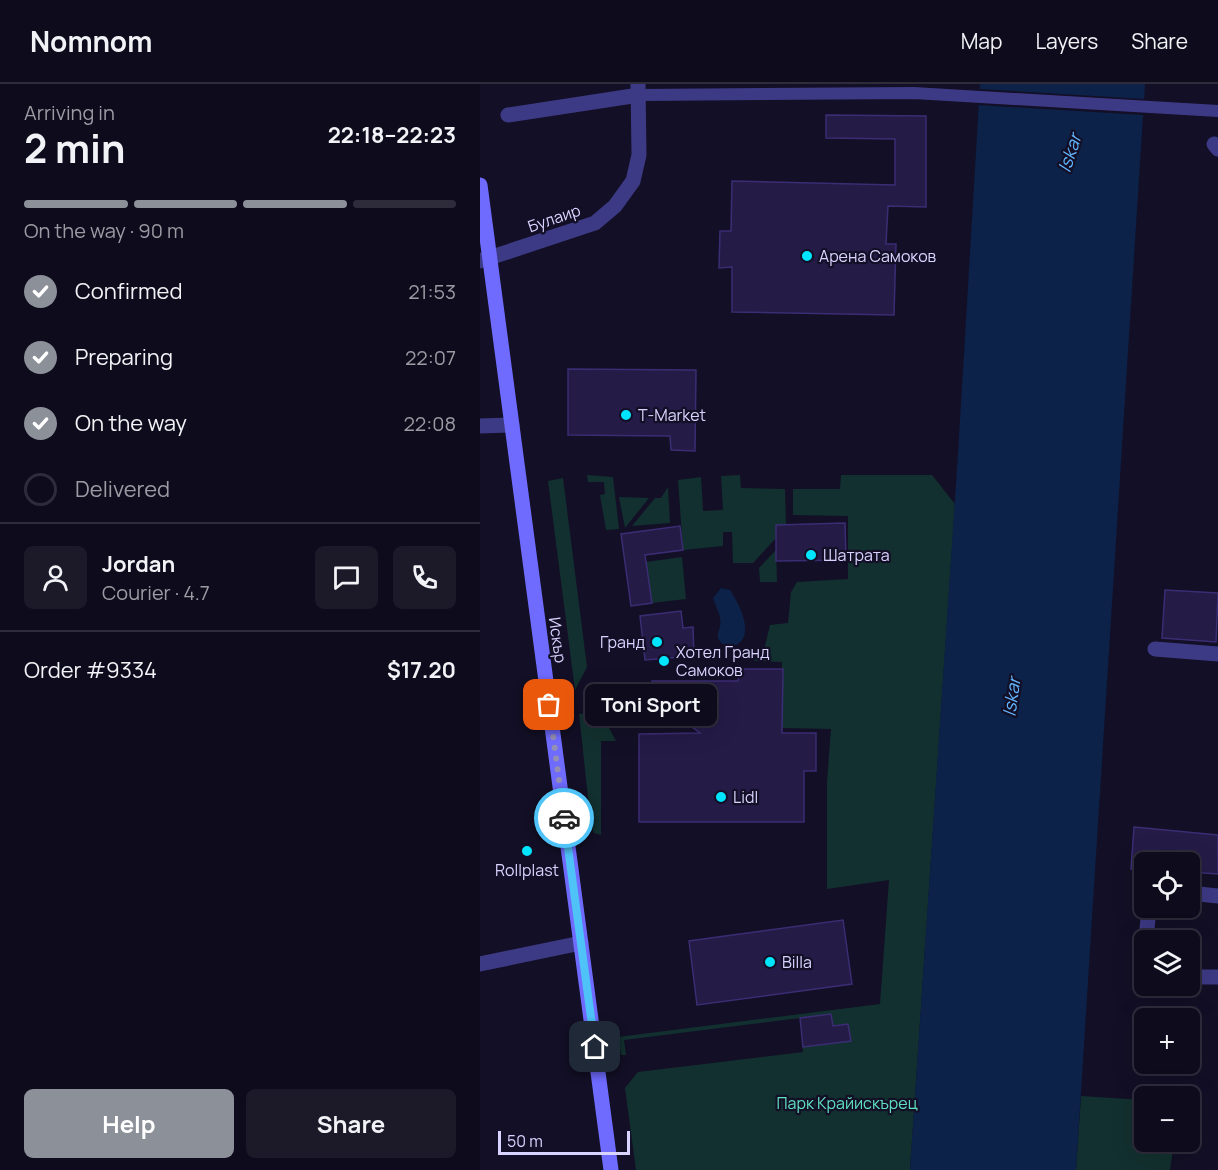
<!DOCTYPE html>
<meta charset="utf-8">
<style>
body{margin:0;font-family:Manrope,sans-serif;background:#1c1929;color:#f1f3f6;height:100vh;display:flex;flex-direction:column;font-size:22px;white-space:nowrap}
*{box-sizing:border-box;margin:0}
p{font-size:20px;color:#9b9ba3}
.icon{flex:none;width:33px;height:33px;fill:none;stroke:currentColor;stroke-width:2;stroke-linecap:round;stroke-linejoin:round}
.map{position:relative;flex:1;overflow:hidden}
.details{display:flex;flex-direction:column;background:#0e0b1c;width:480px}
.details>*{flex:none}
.controls{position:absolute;left:654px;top:768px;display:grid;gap:12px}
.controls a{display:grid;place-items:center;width:66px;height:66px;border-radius:9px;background:#0e0b1c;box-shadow:0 6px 24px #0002,0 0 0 2px #2e2b3b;font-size:30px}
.scale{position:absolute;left:18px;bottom:15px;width:132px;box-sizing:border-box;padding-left:6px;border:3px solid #d9d4ff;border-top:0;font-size:16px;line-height:21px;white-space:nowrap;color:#d9d4ff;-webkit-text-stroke:4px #130f26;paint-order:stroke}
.pin{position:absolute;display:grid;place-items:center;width:51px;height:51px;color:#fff;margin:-26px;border-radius:12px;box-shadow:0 3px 9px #0006}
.courier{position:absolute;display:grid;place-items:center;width:60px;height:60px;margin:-30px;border:4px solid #4fc3f7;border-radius:50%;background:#fff;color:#222;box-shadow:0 2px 8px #0007}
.bubble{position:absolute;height:42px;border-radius:9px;background:#0e0b1c;box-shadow:0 6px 24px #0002,0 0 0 2px #2e2b3b;font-size:20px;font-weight:700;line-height:42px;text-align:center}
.head em{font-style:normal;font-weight:700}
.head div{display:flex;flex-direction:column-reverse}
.head{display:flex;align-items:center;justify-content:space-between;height:102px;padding:0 24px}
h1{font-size:39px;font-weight:700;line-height:45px}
.bar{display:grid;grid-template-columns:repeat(4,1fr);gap:9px 6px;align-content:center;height:72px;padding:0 24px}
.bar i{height:8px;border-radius:4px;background:#2e2b3b}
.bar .active{background:#8c9099}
.bar p{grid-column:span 4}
.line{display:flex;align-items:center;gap:15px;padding:0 24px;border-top:2px solid #2e2b3b}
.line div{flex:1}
.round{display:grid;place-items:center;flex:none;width:63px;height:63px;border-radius:9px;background:#1c1929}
ol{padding:0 24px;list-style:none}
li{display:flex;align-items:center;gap:18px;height:66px}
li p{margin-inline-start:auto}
li .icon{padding:6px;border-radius:50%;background:#8c9099;color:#fff;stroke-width:4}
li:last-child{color:#9b9ba3}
li i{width:33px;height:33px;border:3px solid #2e2b3b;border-radius:50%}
.button{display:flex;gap:12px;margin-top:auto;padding:12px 24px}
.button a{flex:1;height:69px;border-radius:9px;background:#8c9099;color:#fff;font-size:24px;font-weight:700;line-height:69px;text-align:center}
.button a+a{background:#1c1929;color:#f1f3f6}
header{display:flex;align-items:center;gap:36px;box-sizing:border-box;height:84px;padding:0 30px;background:#0e0b1c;border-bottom:2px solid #2e2b3b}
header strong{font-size:28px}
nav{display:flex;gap:33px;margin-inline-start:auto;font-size:21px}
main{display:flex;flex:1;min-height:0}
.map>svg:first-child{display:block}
.green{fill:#12302f}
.water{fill:#0c2248}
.pier{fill:#130f26}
.building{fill:#241b47;stroke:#3b2d73;stroke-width:1.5}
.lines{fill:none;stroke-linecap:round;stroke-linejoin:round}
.pedestrian{stroke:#3d3a85;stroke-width:12}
.minor{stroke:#3d3a85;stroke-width:15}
.secondary{stroke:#6f6bff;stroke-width:15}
.done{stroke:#948fb3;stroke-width:6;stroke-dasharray:0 10.8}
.route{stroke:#4fc3f7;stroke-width:8}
.poi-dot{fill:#00e5ff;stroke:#130f26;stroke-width:2}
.labels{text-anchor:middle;stroke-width:4.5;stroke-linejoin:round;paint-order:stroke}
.street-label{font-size:16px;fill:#d9d4ff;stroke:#130f26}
.poi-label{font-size:16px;fill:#d9d4ff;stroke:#130f26;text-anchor:start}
.park-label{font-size:16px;fill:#5fe0c0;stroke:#130f26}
.water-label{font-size:18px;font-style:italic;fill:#62b6ff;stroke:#130f26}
</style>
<header>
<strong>Nomnom</strong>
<nav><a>Map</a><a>Layers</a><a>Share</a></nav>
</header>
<main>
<section class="details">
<div class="head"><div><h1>2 min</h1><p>Arriving in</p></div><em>22:18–22:23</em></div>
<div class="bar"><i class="active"></i><i class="active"></i><i class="active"></i><i></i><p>On the way · 90 m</p></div>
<ol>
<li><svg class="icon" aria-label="check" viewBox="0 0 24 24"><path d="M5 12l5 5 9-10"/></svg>Confirmed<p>21:53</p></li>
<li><svg class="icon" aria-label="check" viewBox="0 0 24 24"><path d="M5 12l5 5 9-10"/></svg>Preparing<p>22:07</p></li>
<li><svg class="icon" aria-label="check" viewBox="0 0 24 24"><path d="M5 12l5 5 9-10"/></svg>On the way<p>22:08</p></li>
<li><i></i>Delivered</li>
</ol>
<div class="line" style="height:108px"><a class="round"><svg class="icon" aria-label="person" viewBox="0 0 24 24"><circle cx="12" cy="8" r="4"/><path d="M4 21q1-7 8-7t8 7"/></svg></a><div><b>Jordan</b><p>Courier · 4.7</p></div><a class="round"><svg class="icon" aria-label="chat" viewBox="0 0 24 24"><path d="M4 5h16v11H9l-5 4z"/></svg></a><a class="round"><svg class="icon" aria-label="phone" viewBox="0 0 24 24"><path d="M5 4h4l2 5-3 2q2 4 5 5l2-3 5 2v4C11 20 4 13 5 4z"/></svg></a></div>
<div class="line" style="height:78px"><div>Order #9334</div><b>$17.20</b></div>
<div class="button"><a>Help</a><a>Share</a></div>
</section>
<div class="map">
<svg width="738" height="1086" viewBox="0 0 738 1086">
<rect width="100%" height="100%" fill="#130f26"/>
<g class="green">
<path d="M107,391L133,393L139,445L126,446L120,411L125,410L124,398H108Z"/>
<path d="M260,391L261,404L305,405L306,441H296V454L273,479H253L252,448H243V462L203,466L198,396L221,393L223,427L243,426L241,392Z"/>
<path d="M361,391H452L475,420L430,1086H156L145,1004L158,988L323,968L320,934L144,956L146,971H141L138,953L400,920L409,796L347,805V698L351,645L302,644V578L274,577L284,566L290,541L308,539L311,508L317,498L368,495V432L313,431V405H360Z"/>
<path d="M83,394L107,583L95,606L68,397Z"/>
<path d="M188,403L190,439L152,442L175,414H181Z"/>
<path d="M139,413L169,414L145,444Z"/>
<path d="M296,466L297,498H280L279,484Z"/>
<path d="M202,473L206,515L172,519L166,478Z"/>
<path d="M111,629L114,641L128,642L136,657H121V751L114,749L111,741L99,630Z"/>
<path d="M601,1012L664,1016V1058H694L690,1086H596Z"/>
</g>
<g class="water">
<path d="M500,0H665L596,1086H430L478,370Z"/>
<path d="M241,504L250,506C261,523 279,558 248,564C229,551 243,549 240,534C239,527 235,521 233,514Z"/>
</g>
<path class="pier" d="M499,5L664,15L663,31L498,21Z"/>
<g class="building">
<path d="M346,31L446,32V123L408,122L406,160H416L414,231L252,228V183L239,184L240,147H251L252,97L415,101V55L346,54Z"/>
<path d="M88,285L216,286L215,367L191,366L190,352L88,351Z"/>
<path d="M365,439L366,476L296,477V441Z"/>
<path d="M200,442L203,466L165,471L172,519L151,522L141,450Z"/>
<path d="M685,506L738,509L736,558L682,554Z"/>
<path d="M201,527L203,544L213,543L214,572L165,576L160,532Z"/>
<path d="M259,585H303L302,649H336V687H324V738H159V650L220,649L176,616L172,597H258Z"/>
<path d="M654,743L738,751V790L710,788V778H664V785H651Z"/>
<path d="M363,836L372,900L217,921L209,857Z"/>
<path d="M351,930L353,942L368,940L371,957L323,963L320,934Z"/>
</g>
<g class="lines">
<path class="pedestrian" d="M159,11L434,9L738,27"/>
<g class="minor">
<path d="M28,31L159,11"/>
<path d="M734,60L738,65"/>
<path d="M0,177L115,139L135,122L153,97L159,71L158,0"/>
<path d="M0,342L32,341"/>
<path d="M675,565L738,570"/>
<path d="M710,809L738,812"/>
<path d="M666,856L669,824"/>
<path d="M664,872V882"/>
<path d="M0,880L101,859"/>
<path d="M710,893H738"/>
</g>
<path class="secondary" d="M0,101L131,1086"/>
</g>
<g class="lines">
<path class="done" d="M69,621L84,734"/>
<path class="route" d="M84,734L115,963"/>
</g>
<g class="poi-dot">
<circle cx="327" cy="172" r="6"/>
<circle cx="146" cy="331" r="6"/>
<circle cx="331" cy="471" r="6"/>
<circle cx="177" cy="558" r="6"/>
<circle cx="184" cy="577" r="6"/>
<circle cx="241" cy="713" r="6"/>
<circle cx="47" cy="767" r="6"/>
<circle cx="290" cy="878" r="6"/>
</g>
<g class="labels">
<g class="street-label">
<text transform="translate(74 134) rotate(-19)" y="6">Булаир</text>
<text transform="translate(78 556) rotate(82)" y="6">Искър</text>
</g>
<g class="poi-label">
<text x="339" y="178">Арена Самоков</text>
<text x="158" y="337">T-Market</text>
<text x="343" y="477">Шатрата</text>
<text x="165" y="564" text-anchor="end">Гранд</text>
<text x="196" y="574">Хотел Гранд<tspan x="196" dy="18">Самоков</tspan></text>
<text x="253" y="719">Lidl</text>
<text x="47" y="792" text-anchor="middle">Rollplast</text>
<text x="302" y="884">Billa</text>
</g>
<g class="park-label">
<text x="367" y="1025">Парк Крайискърец</text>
</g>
<g class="water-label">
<text transform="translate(590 69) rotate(-72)" y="6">Iskar</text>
<text transform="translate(532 613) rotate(-82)" y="6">Iskar</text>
</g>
</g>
</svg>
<div class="controls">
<a><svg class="icon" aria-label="locate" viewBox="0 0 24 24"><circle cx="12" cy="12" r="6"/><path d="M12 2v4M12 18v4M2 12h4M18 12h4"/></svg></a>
<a><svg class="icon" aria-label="layers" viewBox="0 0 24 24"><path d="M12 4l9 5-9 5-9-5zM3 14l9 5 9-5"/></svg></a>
<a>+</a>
<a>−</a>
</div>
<div class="scale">50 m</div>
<div class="pin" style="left:69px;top:621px;background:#ea580c"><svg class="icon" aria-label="bag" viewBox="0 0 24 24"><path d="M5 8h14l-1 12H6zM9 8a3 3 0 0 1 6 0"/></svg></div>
<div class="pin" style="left:115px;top:963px;background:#1f2937"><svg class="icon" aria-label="home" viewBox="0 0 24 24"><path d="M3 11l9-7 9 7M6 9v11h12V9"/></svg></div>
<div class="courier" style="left:84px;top:734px"><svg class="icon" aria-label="car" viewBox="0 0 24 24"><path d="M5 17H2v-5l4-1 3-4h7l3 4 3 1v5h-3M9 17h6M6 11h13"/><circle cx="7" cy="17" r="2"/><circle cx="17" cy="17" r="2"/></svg></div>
<div class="bubble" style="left:105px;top:600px;width:132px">Toni Sport</div>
</div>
</main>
